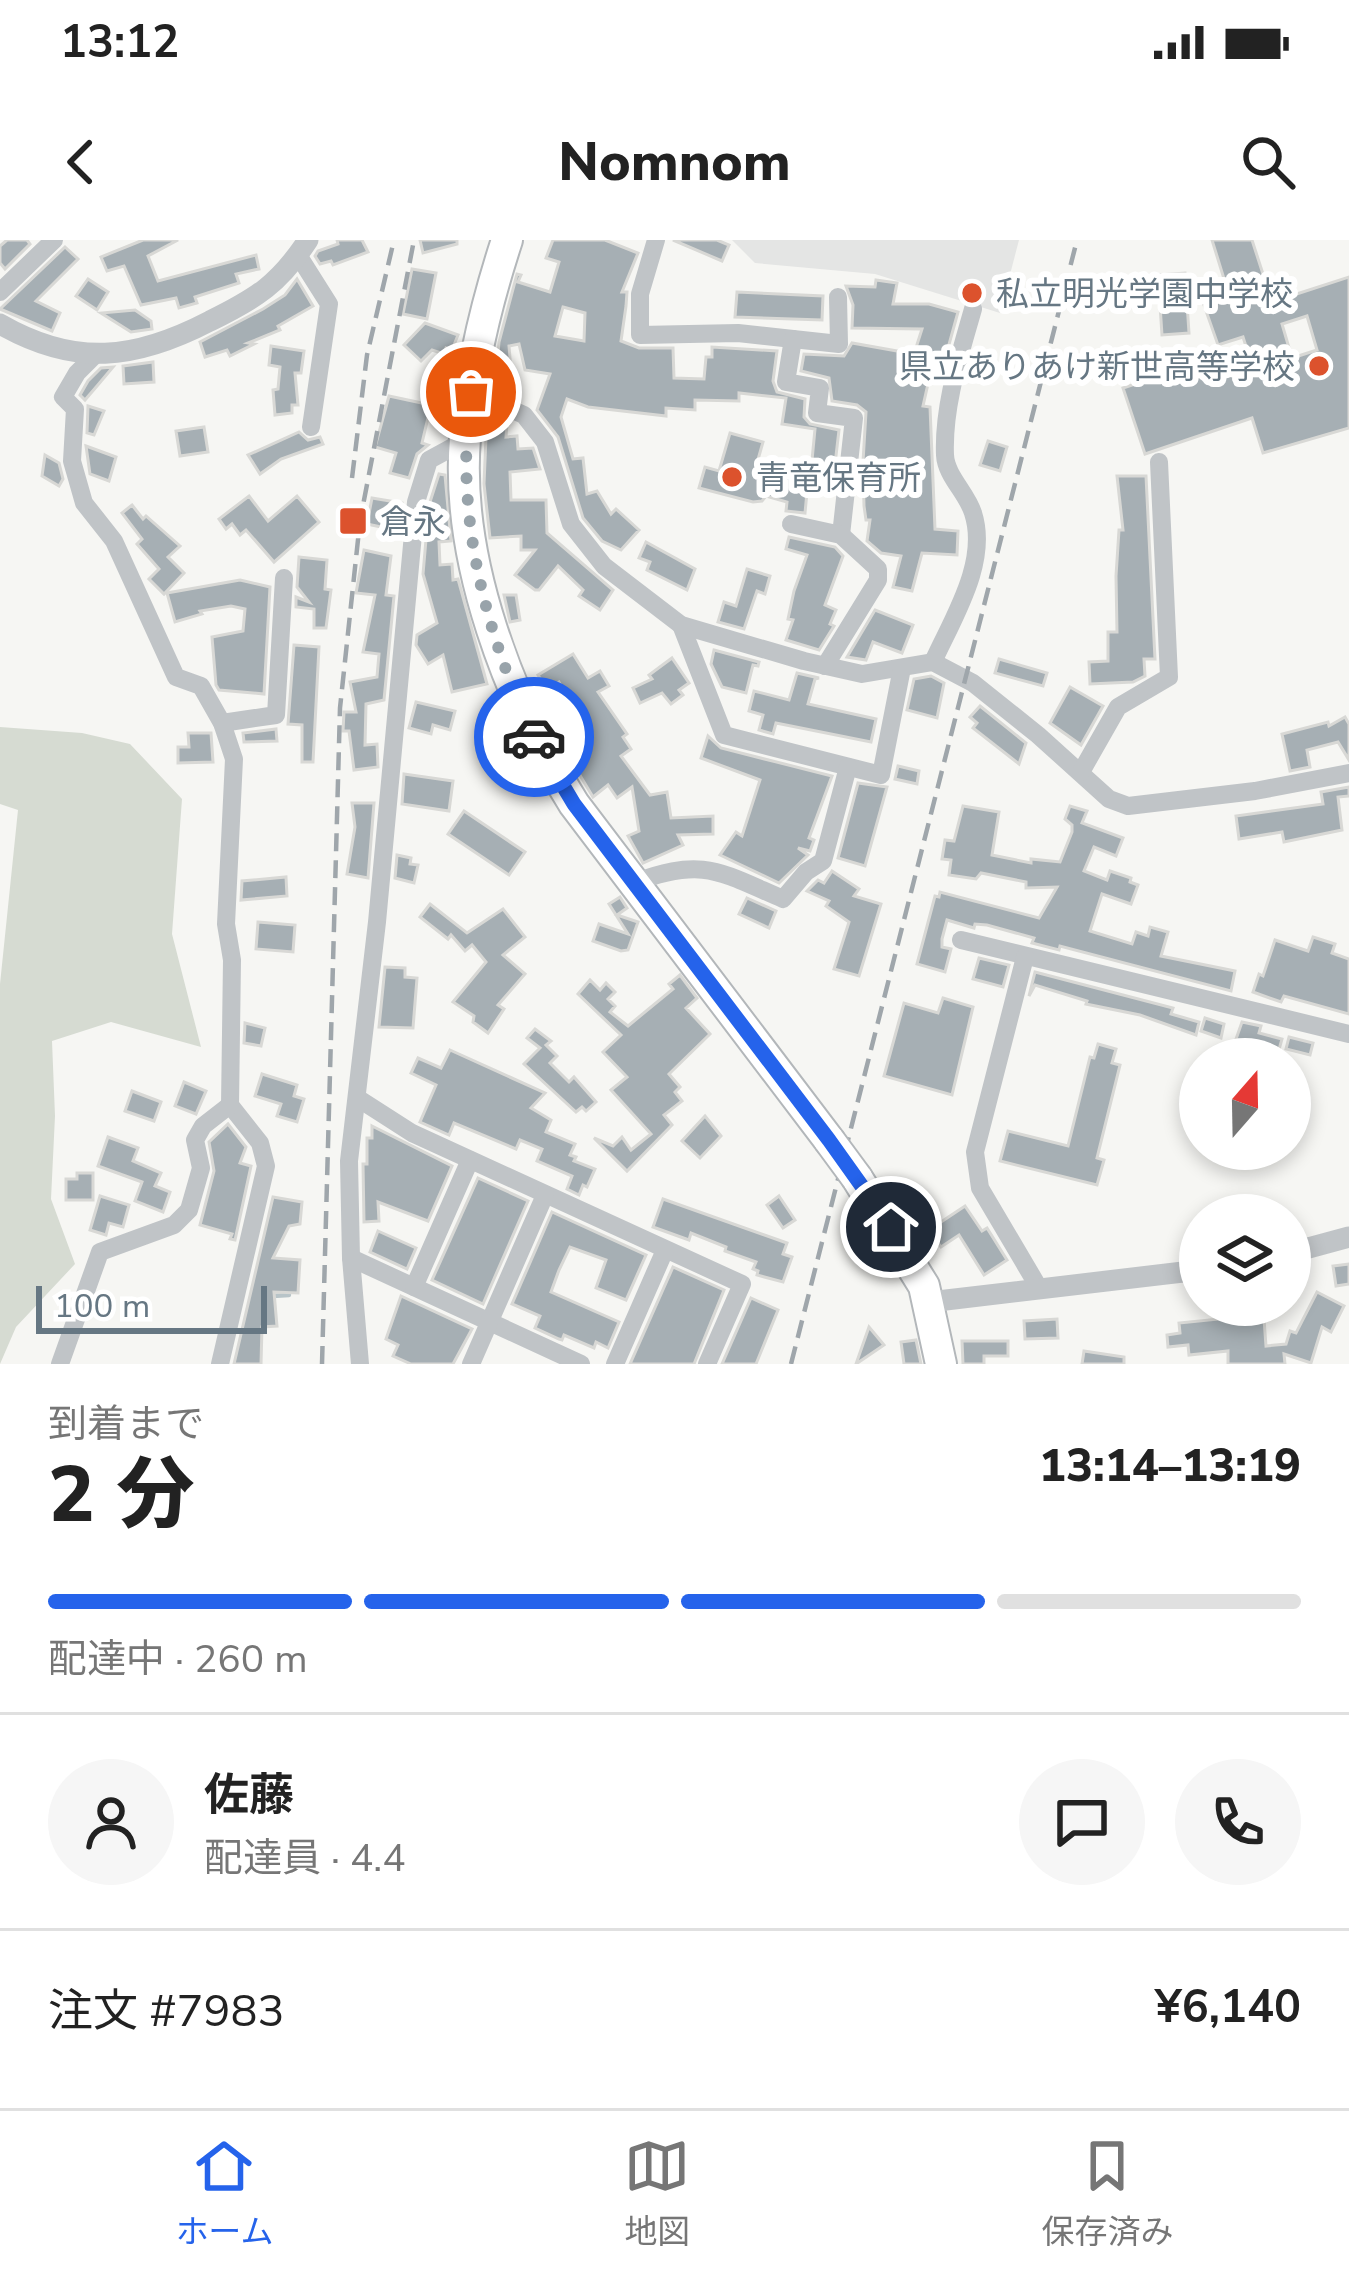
<!DOCTYPE html>
<html lang="ja">
<meta charset="utf-8">
<style>
body{margin:0;font-family:"Nunito Sans","Noto Sans JP",sans-serif;background:#f6f6f6;color:#222;height:100vh;display:flex;flex-direction:column;font-size:45px;white-space:nowrap}
*{box-sizing:border-box;margin:0}
p{font-size:39px;color:#767676}
.icon{flex:none;width:66px;height:66px;fill:none;stroke:currentColor;stroke-width:2;stroke-linecap:round;stroke-linejoin:round}
.map{position:relative;height:1124px;overflow:hidden}
.details{display:flex;flex-direction:column;background:#fff;flex:1}
.details>*{flex:none}
.needle{width:78px;rotate:20deg}
.controls{position:absolute;left:1179px;top:798px;display:grid;gap:24px}
.controls a{display:grid;place-items:center;width:132px;height:132px;border-radius:50%;background:#fff;box-shadow:0 6px 18px #0003;font-size:60px}
.scale{position:absolute;left:36px;bottom:30px;width:231px;box-sizing:border-box;padding-left:12px;border:6px solid #667783;border-top:0;font-size:33px;line-height:42px;white-space:nowrap;color:#667783;-webkit-text-stroke:9px #fff;paint-order:stroke}
.pin{position:absolute;display:grid;place-items:center;width:102px;height:102px;color:#fff;margin:-51px;border:6px solid #fff;border-radius:50%;box-shadow:0 3px 12px #0007}
.courier{position:absolute;display:grid;place-items:center;width:120px;height:120px;margin:-60px;border:9px solid #2563eb;border-radius:50%;background:#fff;color:#222;box-shadow:0 3px 15px #0007}
.headline em{font-style:normal;font-weight:800}
.headline div{display:flex;flex-direction:column-reverse}
.headline{display:flex;align-items:center;justify-content:space-between;height:204px;padding:0 48px}
h1{font-size:78px;font-weight:800;line-height:90px}
.bar{display:grid;grid-template-columns:repeat(4,1fr);gap:18px 12px;align-content:center;height:144px;padding:0 48px}
.bar i{height:15px;border-radius:9px;background:#e0e0e0}
.bar .active{background:#2563eb}
.bar p{grid-column:span 4}
.line{display:flex;align-items:center;gap:30px;padding:0 48px;border-top:3px solid #e0e0e0}
.line div{flex:1}
.round{display:grid;place-items:center;flex:none;width:126px;height:126px;border-radius:63px;background:#f6f6f6}
.status{display:flex;justify-content:space-between;align-items:center;height:84px;padding:0 60px;background:#fff;direction:ltr}
.status svg{height:33px;fill:currentColor}
header{display:flex;justify-content:space-between;align-items:center;height:156px;padding:0 48px;background:#fff;font-size:54px;font-weight:800}
.menu{display:flex;justify-content:space-around;align-items:center;height:168px;border-top:3px solid #e0e0e0;background:#fff;font-size:33px;color:#767676}
.menu a{display:grid;justify-items:center;gap:6px}
.menu .active{color:#2563eb}
.map>svg:first-child{display:block}
.built{fill:#e4e5e4}
.green{fill:#d6dbd2}
.lines{fill:none;stroke-linecap:round;stroke-linejoin:round}
.stream{stroke:#b8c4c8;stroke-width:4.5}
.building{fill:#a6afb4;stroke:#d8d8d5;stroke-width:3;fill-rule:evenodd}
.trunk-casing{stroke:#b3b7ba;stroke-width:34}
.minor{stroke:#c0c4c7;stroke-width:18}
.tertiary{stroke:#c0c4c7;stroke-width:21}
.trunk{stroke:#fff;stroke-width:30}
.rail{stroke:#9fa6ab;stroke-width:4.5;stroke-dasharray:18 9;stroke-linecap:butt}
.trunk-bridge-casing{stroke:#b3b7ba;stroke-width:34;stroke-linecap:butt}
.trunk-bridge{stroke:#fff;stroke-width:30}
.done{stroke:#98a3aa;stroke-width:12;stroke-dasharray:0 21.6}
.route{stroke:#2563eb;stroke-width:15}
.poi-dot{fill:#dc522d;stroke:#fff;stroke-width:4.5}
.labels{text-anchor:middle;stroke-width:12;stroke-linejoin:round;paint-order:stroke}
.poi-label{font-size:33px;fill:#667783;stroke:#fff;text-anchor:start}
</style>
<div class="status"><b>13:12</b><svg viewBox="0 0 49 12"><path d="M0 12V9h3v3zM5 12V6h3v6zM10 12V3h3v9zM15 12V0h3v12zM26 1h20v11H26zM47 4h2v5h-2z"/></svg></div>
<header><svg class="icon" aria-label="back" viewBox="0 0 24 24"><path d="M15 5l-7 7 7 7"/></svg>Nomnom<svg class="icon" aria-label="search" viewBox="0 0 24 24"><circle cx="10" cy="10" r="6"/><path d="M15 15l6 6"/></svg></header>
<div class="map">
<svg width="1349" height="1124" viewBox="0 0 1349 1124">
<rect width="100%" height="100%" fill="#f6f6f3"/>
<path class="built" d="M732,0H1019L1000,73L875,34L755,23Z"/>
<path class="green" d="M0,487L82,493L130,504L182,559L172,694L201,807L111,782L52,801L55,876L51,959L75,1024L16,1087L0,1124V744L18,570L0,564Z"/>
<g class="lines">
<path class="stream" d="M273,1056L289,1055"/>
</g>
<g class="building">
<path d="M7,0H27L30,4L5,29L0,23V6Z"/>
<path d="M143,0H178L148,16L158,41L256,15L259,29L236,34L239,43L195,57L197,63L179,68L176,58L141,65L124,26L107,31L101,17Z"/>
<path d="M337,0H362L368,12L333,25L331,21L320,24L315,16L318,11L338,4Z"/>
<path d="M420,0H457V4L423,13Z"/>
<path d="M553,0H605L638,13L622,52H627L626,66L621,101L639,108H673L674,138L704,139L706,117H712V107L777,111L773,141L777,152L805,159L804,177L810,184L839,190L834,233L825,231L823,243L810,241L815,189L782,184L786,158L739,153V161L695,160V170L666,168V176L588,167L567,159L561,177L573,219L583,218L587,254L597,251L611,274L616,269L639,290L621,310L602,301L583,278L558,197L537,170L550,134L525,130L519,104L509,106L511,130L497,127L499,102L517,34L521,35L518,42L550,52L559,22L546,18ZM563,67L585,73L584,101L555,96Z"/>
<path d="M673,0H717L729,5L722,21Z"/>
<path d="M1212,0H1252L1272,62L1349,37V188L1263,213L1252,178L1145,214L1123,148L1213,118L1219,135L1252,125L1243,97L1218,105L1199,51L1225,42ZM1307,76L1317,110L1292,118L1282,84Z"/>
<path d="M65,7L78,19L36,61L60,73L52,91L0,69Z"/>
<path d="M412,29L436,33L427,79L403,74Z"/>
<path d="M1185,33L1189,93L1162,95L1158,35Z"/>
<path d="M88,39L108,52L97,70L76,56Z"/>
<path d="M297,39L313,66L278,86L280,90L248,103L254,104L230,116L227,110L205,117L200,102L263,69L285,55Z"/>
<path d="M876,40L897,43L893,64H929L958,72L940,137L930,135L923,166L930,167L935,289L958,291L957,315L922,313L912,351L893,347L901,316L881,313L867,301L870,280H866L864,266L863,222L866,172L857,165L832,161L829,138L801,131L804,114L844,116L852,103L914,114L922,89L852,88L853,65L846,46L875,47Z"/>
<path d="M737,52L823,56L822,80L735,77Z"/>
<path d="M135,70L151,81L152,89L131,92L101,73Z"/>
<path d="M425,83L458,95L452,110L446,108L444,114L432,110L421,121L404,105Z"/>
<path d="M271,106L304,111L301,133H295L298,165H292V173L275,175L273,150L278,149L280,127L269,125Z"/>
<path d="M153,122L154,142L124,144L123,126Z"/>
<path d="M113,127L97,146L85,160L80,155L88,141L101,128Z"/>
<path d="M389,156L431,165L422,203L428,205L417,214L409,238L390,233L396,213L375,207Z"/>
<path d="M88,166L104,171L94,195L87,193Z"/>
<path d="M487,174L507,183L506,197L517,196L518,209L533,208L540,229L510,232L511,260H546L547,293L613,350L600,370L579,356L583,350L558,326L539,350H535L515,335L535,310H521V296L490,298L484,244Z"/>
<path d="M204,187L208,212L180,216L176,191Z"/>
<path d="M299,192L308,200L320,197L323,204L281,219L260,234L248,215Z"/>
<path d="M730,193L763,202L757,223L792,233L793,227L809,231L805,273L786,271L787,262L766,256L762,261L753,262L699,248L705,227L719,231Z"/>
<path d="M988,201L1007,207L1000,231L980,225Z"/>
<path d="M86,206L116,217L109,241L90,234Z"/>
<path d="M45,215L59,223L63,239L59,246L42,236Z"/>
<path d="M439,234L445,235L451,301L439,302L440,325L452,324L453,340L458,339L487,444L452,452L443,415L428,424L416,405L417,395L437,383L423,334L429,265Z"/>
<path d="M1117,236H1146L1155,419H1144L1145,436L1133,442L1090,444L1089,422L1108,421V392H1117L1116,336L1119,290H1123Z"/>
<path d="M249,256L268,281L297,256L319,282L274,322L246,290L240,295L232,284L226,289L219,279Z"/>
<path d="M372,258L402,263L400,291L367,284Z"/>
<path d="M132,265L143,279L146,276L180,306L168,317L184,333L164,354L149,339L159,329L137,304L142,299L122,273Z"/>
<path d="M789,297L835,307L843,316L825,365L836,370L830,384L834,386L819,410L786,400L793,380L788,379L794,351L807,315L786,309Z"/>
<path d="M646,302L695,329L687,350L647,330L650,322L639,318Z"/>
<path d="M364,310L391,316L386,355L394,356L384,460L366,464L365,505L377,504L378,527L354,530L349,491H343L344,472H356L350,442L377,437L379,414L363,412L375,355L356,353Z"/>
<path d="M299,317L327,320L325,349L331,350L326,388H314V369L296,367V357L309,362L297,347Z"/>
<path d="M747,329L770,336L765,354L757,351L744,389L718,382L724,362L736,366Z"/>
<path d="M240,340L270,347L264,454L219,450L216,445L212,397L243,391L245,369L231,366L200,371L202,374L175,382L167,353Z"/>
<path d="M504,355H516L520,380L510,382Z"/>
<path d="M875,370L913,385L902,413L873,402L866,420L847,417Z"/>
<path d="M294,405L319,407L313,522H302V485L288,484Z"/>
<path d="M714,410L759,422L758,426L753,425L746,453L722,447L711,424Z"/>
<path d="M573,414L588,438L600,431L609,446L598,452L627,494L623,497L631,509L621,516L650,555L667,552L671,578L713,576V594L678,595L683,605L643,623L628,596L639,591L632,547L617,558L608,545L593,557L572,522L585,513L573,495L578,492L573,485L580,480L559,442L547,449L538,435Z"/>
<path d="M672,418L689,443L679,450L683,455L671,464L662,453L640,463L633,448L652,439L649,435Z"/>
<path d="M999,419L1047,433L1043,446L995,433Z"/>
<path d="M797,433L819,438L815,439L808,464L876,479L871,502L776,483L773,494L759,490L763,475L749,471L754,451L789,460Z"/>
<path d="M931,436L944,443L937,478L907,470L914,439Z"/>
<path d="M1070,447L1103,466L1081,505L1050,483Z"/>
<path d="M416,462L455,471L450,490L433,485L431,494L409,488Z"/>
<path d="M980,466L1026,503L1019,524L973,488L977,483L970,477Z"/>
<path d="M1345,477L1349,484V520L1338,502L1307,510L1310,527L1290,531L1282,494L1328,482L1329,486Z"/>
<path d="M276,489L277,501L244,502L243,493Z"/>
<path d="M188,493H211L213,522L178,523V507H189Z"/>
<path d="M708,496L721,508L832,536L809,598L814,600L810,611L798,608L808,615L779,643L720,615L736,592L742,596L760,540L701,518Z"/>
<path d="M898,526L919,531L917,544L895,539Z"/>
<path d="M404,534L453,541L449,571L402,564Z"/>
<path d="M858,543L887,547L865,626L838,618Z"/>
<path d="M1349,547V556L1338,557L1342,590L1284,602L1282,592L1239,599L1236,576L1323,564L1321,552Z"/>
<path d="M352,563H374L368,638L347,634L355,587Z"/>
<path d="M963,566L999,572L992,615L1031,623V619L1060,622L1072,592V585L1065,579L1070,566L1087,571L1082,583L1123,598L1116,616L1094,607L1084,631L1107,640L1110,631L1131,638L1130,642L1138,645L1131,664L1102,654L1090,691L1132,704L1136,692L1148,696L1150,687L1168,692L1161,716L1235,731L1231,751L1060,706L1059,710L1032,703L1034,698L987,685L975,684L974,688L947,680L942,699V707L951,709L945,732L917,724L935,656L939,657L940,652L1039,678L1057,647L1026,648V642L981,633L976,639L949,635L951,620L942,619L945,600L954,601Z"/>
<path d="M464,571L525,612L509,635L448,594Z"/>
<path d="M397,615L411,618L410,624L418,625L414,643L395,638Z"/>
<path d="M832,631L859,649L854,656L881,664L859,736L834,729L849,682L826,666L829,661L807,651L818,640L824,643Z"/>
<path d="M286,637L287,656L241,660L242,641Z"/>
<path d="M620,657L627,668L617,675L638,682L628,710L621,711L593,701L599,684L628,694L609,664Z"/>
<path d="M747,658L776,671L769,688L739,674Z"/>
<path d="M430,664L467,693L503,669L525,697L503,715L525,734L498,765L504,769L488,793L473,782L474,776L453,762L486,722L472,705L465,711L451,695L448,699L420,677Z"/>
<path d="M258,682L295,685L293,712L256,709Z"/>
<path d="M1313,697L1335,704L1332,713L1349,719V774L1284,756L1281,762L1253,752L1259,734L1263,736L1275,700L1308,711Z"/>
<path d="M979,718L1009,725L1003,747L973,739Z"/>
<path d="M385,727L405,728V737L417,738L413,788L379,787Z"/>
<path d="M1035,732L1173,768L1171,774L1199,782L1196,795L1140,775L1086,764L1087,761L1035,745L1029,756Z"/>
<path d="M680,735L697,758L686,768L710,794L669,834L680,847L675,852L682,861L664,875L672,885L627,931L594,898L613,906L622,897L631,910L651,894L611,850L627,837L603,812L621,795L578,754L590,740L600,750L606,743L615,752L608,759L615,766L610,772L628,786L673,749L669,744Z"/>
<path d="M943,758L973,767L952,855L884,836L904,763L938,773Z"/>
<path d="M1205,778L1224,784L1221,798L1201,791Z"/>
<path d="M1242,782L1261,786L1259,793L1282,799L1278,813L1235,802Z"/>
<path d="M245,783L265,788L261,806L244,803Z"/>
<path d="M535,789L551,801L546,805L557,816L550,823L569,842L574,837L596,862L586,871L582,867L576,872L524,824L540,808L527,798Z"/>
<path d="M1289,797L1313,803L1310,815L1286,809Z"/>
<path d="M1098,804L1116,809L1112,823L1120,825L1097,918L1104,920L1097,945L1000,921L1008,891L1068,906L1090,817L1094,818Z"/>
<path d="M450,810L545,853L531,868L551,880L546,892L575,904L570,915L576,917L574,921L595,929L587,947L583,945L579,955L567,949L572,936L537,921L542,909L520,900L516,909L454,883L449,895L420,882L436,845L411,833L418,818L441,828Z"/>
<path d="M262,834L297,845L294,856L304,859L297,882L277,876L281,864L255,856Z"/>
<path d="M184,842L206,851L196,874L175,866Z"/>
<path d="M132,851L161,862L154,881L125,871Z"/>
<path d="M705,876L721,896L700,918L682,901Z"/>
<path d="M228,884L246,907L240,923L251,926L235,1000L230,999L232,994L200,985L214,931L209,902Z"/>
<path d="M372,886L452,926L428,981L378,962L379,981L364,982L363,924H367V898H372Z"/>
<path d="M108,897L138,908L133,921L161,933L155,946L170,952L163,972L135,961L142,942L98,926Z"/>
<path d="M77,933H93V960H66V939H77Z"/>
<path d="M478,938L528,961L483,1064L432,1040Z"/>
<path d="M100,956L129,965L123,987L109,983L106,995L90,990Z"/>
<path d="M779,956L795,980L783,988L767,965Z"/>
<path d="M273,957L302,962L300,984L289,986L273,1018L300,1020L298,1053L274,1052L277,1086L262,1087L261,1124H234Z"/>
<path d="M663,959L787,1003L783,1014L792,1017L783,1042L757,1035L758,1031L753,1029L756,1022L725,1011L726,1007L691,993L689,1000L653,987Z"/>
<path d="M965,966L982,991L987,988L1007,1020L984,1035L959,995L941,1007L929,990Z"/>
<path d="M552,972L646,1015L626,1060L596,1048L606,1020L570,1007L559,1030L551,1052L619,1082L608,1108L596,1102L594,1108L564,1095L562,1100L559,1099L535,1088L540,1076L512,1064Z"/>
<path d="M378,991L416,1008L407,1029L370,1012Z"/>
<path d="M1349,1024V1044L1336,1046L1333,1026Z"/>
<path d="M673,1027L724,1050L694,1124H630Z"/>
<path d="M1317,1052L1344,1066L1331,1092L1322,1087L1311,1123L1284,1114L1285,1124H1228V1111L1189,1115L1188,1105L1168,1107L1167,1095L1180,1093L1179,1083L1229,1078L1228,1065H1263L1266,1106L1286,1104L1290,1091L1296,1093Z"/>
<path d="M401,1056L472,1089L453,1124H411L393,1116L398,1105L386,1099Z"/>
<path d="M751,1058L778,1070L756,1124H722Z"/>
<path d="M1057,1079L1058,1098L1025,1099L1024,1081Z"/>
<path d="M869,1087L884,1105L856,1124Z"/>
<path d="M916,1100L921,1124H904L901,1102Z"/>
<path d="M962,1101H1008V1116H984V1124H963Z"/>
<path d="M1084,1111L1124,1117V1124H1082Z"/>
</g>
<g class="lines">
<defs>
<g id="trunk">
<path d="M507,0C486,64 470,130 465,198C455,321 510,462 574,564L829,900"/>
<path d="M857,938L924,1046L941,1124"/>
</g>
</defs>
<use href="#trunk" class="trunk-casing"/>
<g class="minor">
<path d="M656,0L640,54V95L738,93L839,104L838,57"/>
<path d="M298,15L329,64L311,187"/>
<path d="M0,52L54,0"/>
<path d="M793,99L786,142L820,148L817,173L854,178L841,295"/>
<path d="M96,114L77,133L63,157L75,169L72,221L84,263L114,301L176,437L201,446L222,483L234,519L226,684L232,720L230,865L260,903L266,926L220,1124"/>
<path d="M471,152L524,175L545,202L571,284L604,326L681,385L804,421L862,434L933,422L973,443L1038,495L1109,559L1128,566L1255,551L1349,533"/>
<path d="M791,284L841,295L878,329V340L825,426"/>
<path d="M681,385L724,495L881,535L902,428"/>
<path d="M933,422C953,378 989,322 973,273C967,253 946,236 945,215C943,166 960,115 973,69"/>
<path d="M222,483L276,475L284,338"/>
<path d="M1081,532L1118,467L1169,437L1159,222"/>
<path d="M633,643C703,617 718,631 783,659L806,632L823,621L848,527"/>
<path d="M961,700L1349,794"/>
<path d="M1025,717L975,912L980,948L1039,1048"/>
<path d="M359,859L412,893L742,1044L707,1124"/>
<path d="M351,1018L581,1124"/>
<path d="M414,1047L470,920"/>
<path d="M60,1124L100,1012L174,985L189,970L201,928L195,900L203,886L230,865"/>
<path d="M360,1124L351,1018L349,921L377,682L416,262L429,220L464,201"/>
<path d="M471,1124L545,955"/>
<path d="M615,1124L665,1010"/>
</g>
<g class="tertiary">
<path d="M0,84C75,127 135,120 210,81C257,58 279,44 308,0"/>
<path d="M1290,1013L1349,997"/>
<path d="M929,1062L1200,1030"/>
</g>
<use href="#trunk" class="trunk"/>
<g class="rail">
<path d="M352,238L367,115L394,0"/>
<path d="M322,1124L340,468L360,281L414,0"/>
<path d="M791,1124L1077,0"/>
</g>
<defs>
<path id="trunk-bridge" d="M829,900L857,938"/>
</defs>
<use href="#trunk-bridge" class="trunk-bridge-casing"/>
<use href="#trunk-bridge" class="trunk-bridge"/>
</g>
<g class="lines">
<path class="done" d="M471,152C454,271 484,390 534,497"/>
<path class="route" d="M534,497L574,564L829,900L891,987"/>
</g>
<g class="poi-dot">
<circle cx="972" cy="53" r="12"/>
<circle cx="1319" cy="126" r="12"/>
<circle cx="732" cy="237" r="12"/>
<rect x="338" y="266" width="30" height="30" rx="6"/>
</g>
<g class="labels">
<g class="poi-label">
<text x="996" y="65">私立明光学園中学校</text>
<text x="1295" y="138" text-anchor="end">県立ありあけ新世高等学校</text>
<text x="756" y="249">青竜保育所</text>
<text x="380" y="293">倉永</text>
</g>
</g>
</svg>
<div class="controls">
<a><svg class="needle" viewBox="-14 -14 28 28"><path d="M0-13l5 13h-10z" fill="#e53935"/><path d="M0 13l5-13h-10z" fill="#767676"/></svg></a>
<a><svg class="icon" aria-label="layers" viewBox="0 0 24 24"><path d="M12 4l9 5-9 5-9-5zM3 14l9 5 9-5"/></svg></a>
</div>
<div class="scale">100 m</div>
<div class="pin" style="left:471px;top:152px;background:#ea580c"><svg class="icon" aria-label="bag" viewBox="0 0 24 24"><path d="M5 8h14l-1 12H6zM9 8a3 3 0 0 1 6 0"/></svg></div>
<div class="pin" style="left:891px;top:987px;background:#1f2937"><svg class="icon" aria-label="home" viewBox="0 0 24 24"><path d="M3 11l9-7 9 7M6 9v11h12V9"/></svg></div>
<div class="courier" style="left:534px;top:497px"><svg class="icon" aria-label="car" viewBox="0 0 24 24"><path d="M5 17H2v-5l4-1 3-4h7l3 4 3 1v5h-3M9 17h6M6 11h13"/><circle cx="7" cy="17" r="2"/><circle cx="17" cy="17" r="2"/></svg></div>
</div>
<section class="details">
<div class="headline"><div><h1>2 分</h1><p>到着まで</p></div><em>13:14–13:19</em></div>
<div class="bar"><i class="active"></i><i class="active"></i><i class="active"></i><i></i><p>配達中 · 260 m</p></div>
<div class="line" style="height:216px"><a class="round"><svg class="icon" aria-label="person" viewBox="0 0 24 24"><circle cx="12" cy="8" r="4"/><path d="M4 21q1-7 8-7t8 7"/></svg></a><div><b>佐藤</b><p>配達員 · 4.4</p></div><a class="round"><svg class="icon" aria-label="chat" viewBox="0 0 24 24"><path d="M4 5h16v11H9l-5 4z"/></svg></a><a class="round"><svg class="icon" aria-label="phone" viewBox="0 0 24 24"><path d="M5 4h4l2 5-3 2q2 4 5 5l2-3 5 2v4C11 20 4 13 5 4z"/></svg></a></div>
<div class="line" style="height:156px"><div>注文 #7983</div><b>¥6,140</b></div>
</section>
<nav class="menu">
<a class="active"><svg class="icon" aria-label="home" viewBox="0 0 24 24"><path d="M3 11l9-7 9 7M6 9v11h12V9"/></svg>ホーム</a>
<a><svg class="icon" aria-label="map" viewBox="0 0 24 24"><path d="M3 6l6-2 6 2 6-2v14l-6 2-6-2-6 2zM9 4v14M15 6v14"/></svg>地図</a>
<a><svg class="icon" aria-label="saved" viewBox="0 0 24 24"><path d="M7 4h10v16l-5-4-5 4z"/></svg>保存済み</a>
</nav>
